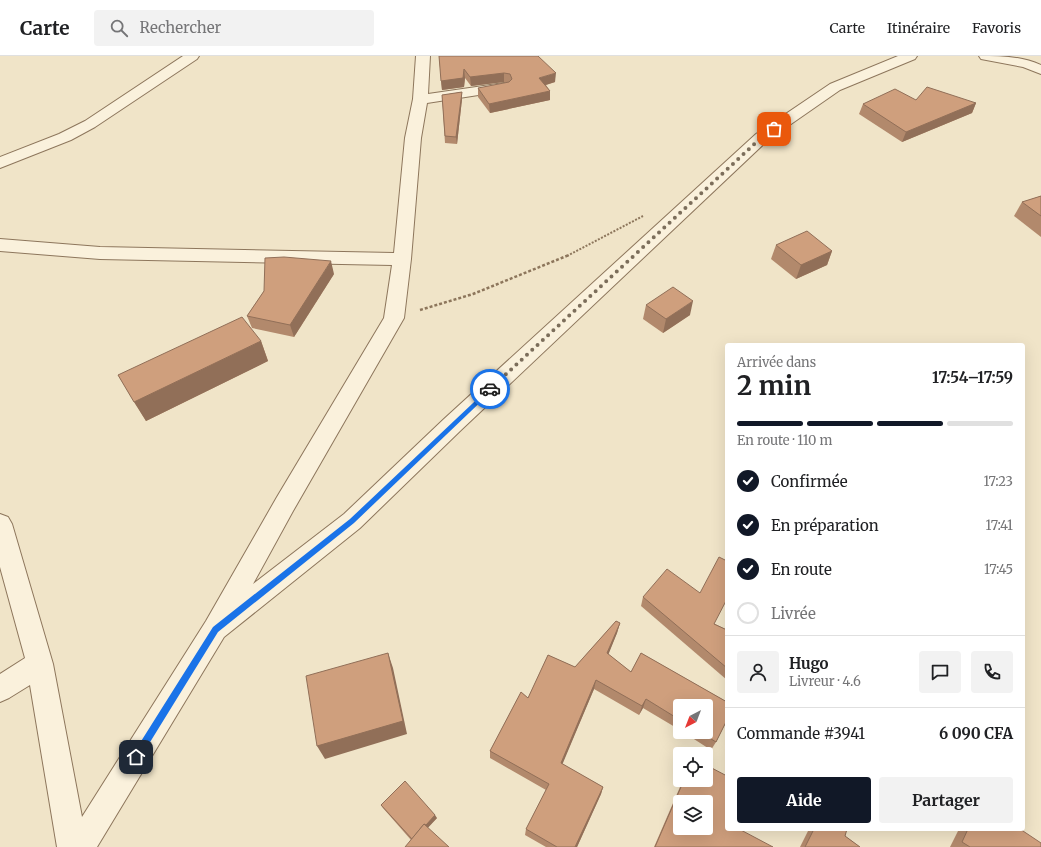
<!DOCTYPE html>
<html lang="fr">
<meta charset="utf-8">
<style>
body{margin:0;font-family:Merriweather,serif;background:#f2f2f2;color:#202124;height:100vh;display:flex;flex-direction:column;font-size:15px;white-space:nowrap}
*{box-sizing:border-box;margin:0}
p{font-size:13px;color:#757577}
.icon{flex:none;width:22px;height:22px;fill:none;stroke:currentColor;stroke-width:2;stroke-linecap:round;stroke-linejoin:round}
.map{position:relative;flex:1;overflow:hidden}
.drawer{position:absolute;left:725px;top:287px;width:300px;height:488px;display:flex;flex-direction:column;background:#fff;border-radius:4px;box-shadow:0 4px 16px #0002}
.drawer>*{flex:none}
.needle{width:26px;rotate:222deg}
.fabs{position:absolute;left:673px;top:643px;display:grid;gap:8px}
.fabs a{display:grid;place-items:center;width:40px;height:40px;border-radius:4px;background:#fff;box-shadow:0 4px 16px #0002;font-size:20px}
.pin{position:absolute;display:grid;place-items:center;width:34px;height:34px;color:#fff;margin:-17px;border-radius:8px;box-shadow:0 2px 6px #0006}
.courier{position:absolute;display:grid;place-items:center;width:40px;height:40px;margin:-20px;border:3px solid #1a73e8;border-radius:50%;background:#fff;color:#222;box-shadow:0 1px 5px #0007}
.headline em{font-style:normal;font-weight:700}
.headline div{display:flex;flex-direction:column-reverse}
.headline{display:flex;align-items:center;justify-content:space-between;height:68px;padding:0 12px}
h1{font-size:26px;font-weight:700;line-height:30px}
.bar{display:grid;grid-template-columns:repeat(4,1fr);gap:6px 4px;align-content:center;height:48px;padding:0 12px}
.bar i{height:5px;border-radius:3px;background:#e0e0e0}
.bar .active{background:#111827}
.bar p{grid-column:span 4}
.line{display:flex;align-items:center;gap:10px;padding:0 12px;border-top:1px solid #e0e0e0}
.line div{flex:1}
.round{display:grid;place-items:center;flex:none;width:42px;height:42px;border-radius:4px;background:#f2f2f2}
ol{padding:0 12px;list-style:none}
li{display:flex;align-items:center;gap:12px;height:44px}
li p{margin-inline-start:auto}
li .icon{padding:4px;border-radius:50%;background:#111827;color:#fff;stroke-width:4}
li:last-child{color:#757577}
li i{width:22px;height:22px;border:2px solid #e0e0e0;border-radius:50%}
.action{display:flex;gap:8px;margin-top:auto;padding:8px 12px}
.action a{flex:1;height:46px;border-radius:4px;background:#111827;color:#fff;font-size:16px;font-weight:700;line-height:46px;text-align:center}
.action a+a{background:#f2f2f2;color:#202124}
header{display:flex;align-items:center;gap:24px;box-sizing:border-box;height:56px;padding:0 20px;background:#fff;border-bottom:1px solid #e0e0e0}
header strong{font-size:19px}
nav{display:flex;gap:22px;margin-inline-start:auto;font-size:14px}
.search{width:280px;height:36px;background:#f2f2f2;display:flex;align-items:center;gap:10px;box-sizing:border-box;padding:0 14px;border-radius:4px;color:#757577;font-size:15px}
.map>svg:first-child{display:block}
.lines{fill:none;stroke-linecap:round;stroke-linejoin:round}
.minor-casing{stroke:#8d765c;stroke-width:2}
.path-far1{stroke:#8d765c;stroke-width:2;stroke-dasharray:2 1.5;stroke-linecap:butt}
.path{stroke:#8d765c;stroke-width:2.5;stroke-dasharray:3 2;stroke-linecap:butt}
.minor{fill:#faf1dc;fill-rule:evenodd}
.wall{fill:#b2896c}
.shaded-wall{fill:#916f58}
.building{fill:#cf9f7d;stroke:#916f58;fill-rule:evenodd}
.route{fill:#1a73e8}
.done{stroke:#7c6e5b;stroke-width:4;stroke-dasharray:0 7.2}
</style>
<header>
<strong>Carte</strong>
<div class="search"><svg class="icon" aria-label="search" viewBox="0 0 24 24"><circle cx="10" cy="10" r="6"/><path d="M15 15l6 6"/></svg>Rechercher</div>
<nav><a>Carte</a><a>Itinéraire</a><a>Favoris</a></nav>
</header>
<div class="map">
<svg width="1041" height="791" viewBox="0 0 1041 791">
<rect width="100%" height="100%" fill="#f0e4c8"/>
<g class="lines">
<defs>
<g id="minor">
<path d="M183,0H199L197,3L95,71L71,84L0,112V101L59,78L85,65Z"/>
<path d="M416,0H430L428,38L504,27L509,28L511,31L509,34L504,35L427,47L421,82L411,203L404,262L293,455L253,528L344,458L444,363L756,78L830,28L898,0H917L915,3L840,34L768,84L460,375L360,472L224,581L97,791H57L30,629L9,642L0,646V618L25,602L0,511V458L8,461L12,468L53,608L82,761L206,565L277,441L384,262L392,209L100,203L0,195V183L100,191L394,197L405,82L413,43Z"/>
<path d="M979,0C1001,0 1021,0 1041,9V18L1023,11L981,3Z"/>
</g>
</defs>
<use href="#minor" class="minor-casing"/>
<path class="path-far1" d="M567,200L643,160"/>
<path class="path" d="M420,254L473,238L569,199"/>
<use href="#minor" class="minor"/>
</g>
<g class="wall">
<path d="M439,0L555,26L546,29L550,35V44L490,57L478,41V32L508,27L504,26L471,30L465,22L464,31L442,34Z"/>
<path d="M462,36V43L457,88L445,87L442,39Z"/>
<path d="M916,44L976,47L972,57L902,86L859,58L863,48Z"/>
<path d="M1041,140V181L1014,160L1022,146Z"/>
<path d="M776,189L832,195L827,209L796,223L771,203Z"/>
<path d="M334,218L294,281L252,272L247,260L264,235Z"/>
<path d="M646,249L690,259L663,277L643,263Z"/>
<path d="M261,285L268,305L146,365L118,319Z"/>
<path d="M643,541L715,568L727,574V624L641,550Z"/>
<path d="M616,565L620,567L617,577L608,598L631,616L641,597L727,646V664L716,686L711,694L683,676H706V650H680V674L643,652L639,659L594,633L562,708L603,731L601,738L577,791H546L525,779L526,773L546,734L490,702V695L521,636L528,642L548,599L575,611Z"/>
<path d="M683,724H706L727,773L773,791H654Z"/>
<path d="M381,749L437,762L428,771L411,784L383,752Z"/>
<path d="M809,773H847L845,780L860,791H800Z"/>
<path d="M959,773H1020L1041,791H950Z"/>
</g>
<g class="shaded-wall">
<path d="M464,13L465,22L464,31L442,34L441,25Z"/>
<path d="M504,17V26L471,30L470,21Z"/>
<path d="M556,17L555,26L539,31V22Z"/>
<path d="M550,35V44L490,57L489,48Z"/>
<path d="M462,36V43L457,88L456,81Z"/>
<path d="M976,47L972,57L902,86L906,76Z"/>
<path d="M832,195L827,209L796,223L801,209Z"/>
<path d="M331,205L334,218L294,281L290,269Z"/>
<path d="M693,245L690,259L663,277L666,263Z"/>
<path d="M261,285L268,305L146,365L134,346Z"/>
<path d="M620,567L617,577L605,607L607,597Z"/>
<path d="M388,597L393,612L407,678L325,703L317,690Z"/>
<path d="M596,624L594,633L560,714L561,707Z"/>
<path d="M646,643L643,652L639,659L642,650Z"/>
<path d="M603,731L601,738L577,791H575Z"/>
<path d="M435,759L437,762L414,787L412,783Z"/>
</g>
<g class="building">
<path d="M439,0H538L556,17L539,22L550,35L489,48L478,32L509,26L512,23L510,18L504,17L470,21L464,13L463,22L441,25Z"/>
<path d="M927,31L976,47L906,76L863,48L895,33L916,44Z"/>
<path d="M462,36L456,81L445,80L442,39Z"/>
<path d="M1041,140V160L1022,146Z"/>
<path d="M807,175L832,195L801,209L776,189Z"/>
<path d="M284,201L331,205L290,269L247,260L264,235L265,202Z"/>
<path d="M673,231L693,245L666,263L646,249Z"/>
<path d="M242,261L261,285L134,346L118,319Z"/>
<path d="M719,501L727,505V543L714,568L727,574V612L643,541L667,513L700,537Z"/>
<path d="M616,565L620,567L607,597L631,616L641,597L727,646V664L716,686L700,676H706V650H680V664L646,643L642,650L596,624L561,707L603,731L575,791H557L526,773L549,728L490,695L521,636L528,642L548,599L575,611Z"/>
<path d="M388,597L403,665L317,690L306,620Z"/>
<path d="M706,709L727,720V773H739L773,791H655L684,724H706ZM680,746H706V772H680Z"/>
<path d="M405,725L435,759L426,769L424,768L412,783L381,749Z"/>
<path d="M424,768L449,791H405Z"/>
<path d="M814,773H847L845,780L860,791H805Z"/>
<path d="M968,773H1020L1041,787V791H970L962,786Z"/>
</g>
<path class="route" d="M490,331L493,333L492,335L354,467L218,576L139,704L136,705L133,704L132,701L133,698L213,571L350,463Z"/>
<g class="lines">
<path class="done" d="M490,333L762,81L774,73"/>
</g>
</svg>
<div class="fabs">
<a><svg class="needle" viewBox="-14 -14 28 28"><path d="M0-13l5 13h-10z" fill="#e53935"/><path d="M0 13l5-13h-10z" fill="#757577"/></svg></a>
<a><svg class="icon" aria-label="locate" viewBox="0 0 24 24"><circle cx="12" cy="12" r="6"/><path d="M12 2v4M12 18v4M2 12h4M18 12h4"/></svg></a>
<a><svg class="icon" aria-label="layers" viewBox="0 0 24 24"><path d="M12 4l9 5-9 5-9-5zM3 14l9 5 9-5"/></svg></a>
</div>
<div class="pin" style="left:774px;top:73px;background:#ea580c"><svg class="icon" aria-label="bag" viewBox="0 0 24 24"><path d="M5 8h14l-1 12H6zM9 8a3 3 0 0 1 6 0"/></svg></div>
<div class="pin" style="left:136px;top:701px;background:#1f2937"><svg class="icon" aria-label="home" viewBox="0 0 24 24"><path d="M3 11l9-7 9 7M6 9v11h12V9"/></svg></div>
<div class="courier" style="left:490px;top:333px"><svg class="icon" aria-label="car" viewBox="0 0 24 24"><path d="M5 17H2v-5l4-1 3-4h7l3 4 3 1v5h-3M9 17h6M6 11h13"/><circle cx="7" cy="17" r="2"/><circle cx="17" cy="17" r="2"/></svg></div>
<section class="drawer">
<div class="headline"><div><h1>2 min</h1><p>Arrivée dans</p></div><em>17:54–17:59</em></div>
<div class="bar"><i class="active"></i><i class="active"></i><i class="active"></i><i></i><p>En route · 110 m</p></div>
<ol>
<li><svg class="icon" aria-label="check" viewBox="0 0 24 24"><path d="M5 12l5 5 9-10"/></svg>Confirmée<p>17:23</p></li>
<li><svg class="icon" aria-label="check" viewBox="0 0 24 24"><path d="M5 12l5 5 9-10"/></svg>En préparation<p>17:41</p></li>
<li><svg class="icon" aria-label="check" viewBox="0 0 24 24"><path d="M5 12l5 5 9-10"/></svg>En route<p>17:45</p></li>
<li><i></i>Livrée</li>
</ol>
<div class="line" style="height:72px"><a class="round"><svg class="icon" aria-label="person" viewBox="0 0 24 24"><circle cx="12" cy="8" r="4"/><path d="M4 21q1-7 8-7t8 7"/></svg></a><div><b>Hugo</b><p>Livreur · 4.6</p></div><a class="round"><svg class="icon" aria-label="chat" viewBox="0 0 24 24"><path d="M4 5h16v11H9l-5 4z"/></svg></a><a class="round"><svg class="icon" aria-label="phone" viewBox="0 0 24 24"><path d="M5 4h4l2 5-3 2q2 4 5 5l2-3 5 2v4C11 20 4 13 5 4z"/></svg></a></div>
<div class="line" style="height:52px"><div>Commande #3941</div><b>6 090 CFA</b></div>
<div class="action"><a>Aide</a><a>Partager</a></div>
</section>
</div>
